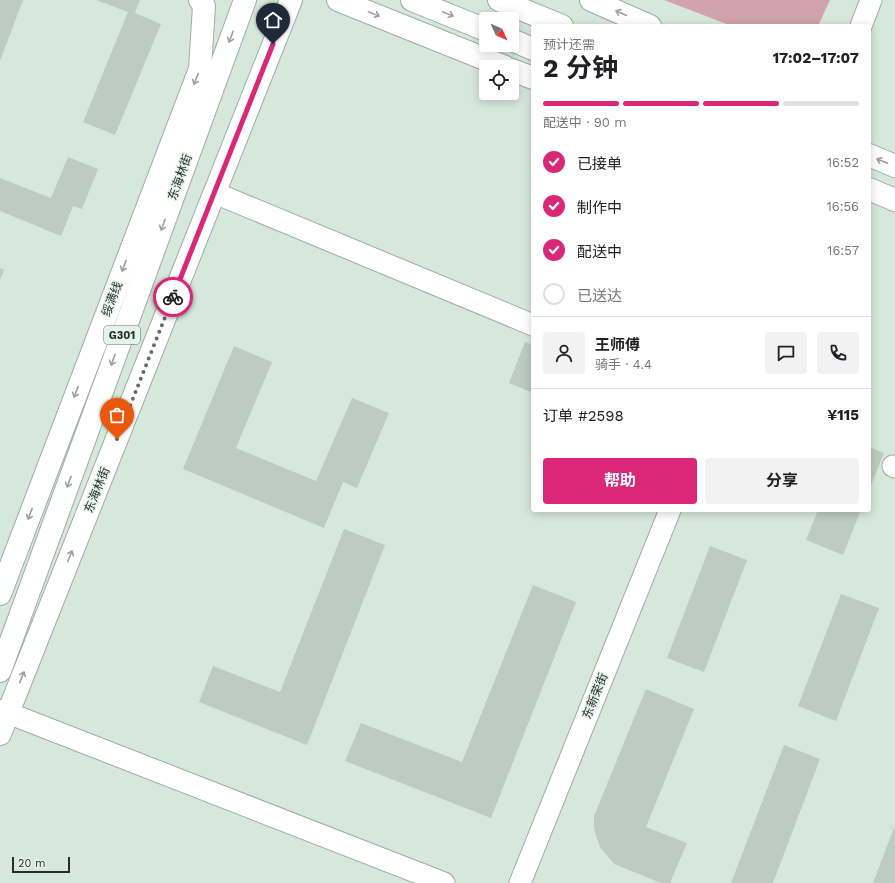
<!DOCTYPE html>
<html lang="zh">
<meta charset="utf-8">
<style>
body{margin:0;font-family:"Work Sans","Noto Sans SC",sans-serif;background:#f2f2f2;color:#202124;height:100vh;display:flex;flex-direction:column;font-size:15px;white-space:nowrap}
*{box-sizing:border-box;margin:0}
p{font-size:13px;color:#757577}
.icon{flex:none;width:22px;height:22px;fill:none;stroke:currentColor;stroke-width:2;stroke-linecap:round;stroke-linejoin:round}
.map{position:relative;flex:1;overflow:hidden}
.panel{position:absolute;left:531px;top:24px;width:340px;height:488px;display:flex;flex-direction:column;background:#fff;border-radius:4px;box-shadow:0 2px 10px #0003}
.panel>*{flex:none}
.needle{width:26px;rotate:135deg}
.buttons{position:absolute;left:479px;top:12px;display:grid;gap:8px}
.buttons a{display:grid;place-items:center;width:40px;height:40px;border-radius:4px;background:#fff;box-shadow:0 2px 10px #0003;font-size:20px}
.scale{position:absolute;left:12px;bottom:10px;width:58px;box-sizing:border-box;padding-left:4px;border:2px solid #272d29;border-top:0;font-size:11px;line-height:14px;white-space:nowrap;color:#272d29;-webkit-text-stroke:3px #e3f4e9;paint-order:stroke}
.pin{position:absolute;display:grid;place-items:center;width:34px;height:34px;color:#fff;margin:-41px -17px;border-radius:50% 50% 50% 0;rotate:-45deg;box-shadow:0 0 4px #0007}
.pin .icon{rotate:45deg}
.courier{position:absolute;display:grid;place-items:center;width:40px;height:40px;margin:-20px;border:3px solid #db2777;border-radius:50%;background:#fff;color:#222;box-shadow:0 1px 5px #0007}
.headline em{font-style:normal;font-weight:700}
.headline div{display:flex;flex-direction:column-reverse}
.headline{display:flex;align-items:center;justify-content:space-between;height:68px;padding:0 12px}
h1{font-size:26px;font-weight:700;line-height:30px}
.bar{display:grid;grid-template-columns:repeat(4,1fr);gap:6px 4px;align-content:center;height:48px;padding:0 12px}
.bar i{height:5px;border-radius:3px;background:#e0e0e0}
.bar .active{background:#db2777}
.bar p{grid-column:span 4}
.line{display:flex;align-items:center;gap:10px;padding:0 12px;border-top:1px solid #e0e0e0}
.line div{flex:1}
.round{display:grid;place-items:center;flex:none;width:42px;height:42px;border-radius:4px;background:#f2f2f2}
ol{padding:0 12px;list-style:none}
li{display:flex;align-items:center;gap:12px;height:44px}
li p{margin-inline-start:auto}
li .icon{padding:4px;border-radius:50%;background:#db2777;color:#fff;stroke-width:4}
li:last-child{color:#757577}
li i{width:22px;height:22px;border:2px solid #e0e0e0;border-radius:50%}
.cta{display:flex;gap:8px;margin-top:auto;padding:8px 12px}
.cta a{flex:1;height:46px;border-radius:4px;background:#db2777;color:#fff;font-size:16px;font-weight:700;line-height:46px;text-align:center}
.cta a+a{background:#f2f2f2;color:#202124}
.map>svg:first-child{display:block}
.green{fill:#d0a3ae}
.building{fill:#bcccc1}
.lines{fill:none;stroke-linecap:round;stroke-linejoin:round}
.minor-casing{stroke:#9dada2;stroke-width:23}
.major-casing{stroke:#9dada2;stroke-width:24}
.highway-casing{stroke:#9dada2;stroke-width:24}
.minor{stroke:#fff;stroke-width:21}
.major{stroke:#fff;stroke-width:22}
.highway{stroke:#fff;stroke-width:22}
.oneway{stroke:#9ea09f}
.done{stroke:#646e68;stroke-width:4;stroke-dasharray:0 7.2}
.route{stroke:#db2777;stroke-width:5}
.labels{text-anchor:middle;stroke-width:3;stroke-linejoin:round;paint-order:stroke}
.shield{fill:#e3f4e9;stroke:#5f6963;stroke-width:1}
.shield-label{font-size:11px;font-weight:bold;fill:#272d29}
.street-label{font-size:12px;fill:#272d29;stroke:#e3f4e9}
</style>
<div class="map">
<svg width="895" height="883" viewBox="0 0 895 883">
<rect width="100%" height="100%" fill="#d6e7dc"/>
<path class="green" d="M664,0H830L818,26H732Z"/>
<g class="building">
<path d="M0,0H23L0,61Z"/>
<path d="M96,0H140L135,13L161,24L115,135L83,122L128,12Z"/>
<path d="M68,157L98,169L82,209L73,206L61,236L0,211V178L51,198Z"/>
<path d="M0,268L4,270L0,280Z"/>
<path d="M525,342L533,345V393L509,383Z"/>
<path d="M234,346L272,362L236,448L316,481L352,398L389,413L357,488L343,482L324,528L183,469Z"/>
<path d="M869,447L884,453L869,490Z"/>
<path d="M818,510H861L843,555L806,540Z"/>
<path d="M344,529L385,545L307,745L199,702L213,666L280,692Z"/>
<path d="M710,546L747,560L704,672L667,658Z"/>
<path d="M533,585L576,602L491,818L345,761L361,723L462,762Z"/>
<path d="M841,594L879,608L836,721L798,706Z"/>
<path d="M646,689L694,709L646,827L687,843L670,883H661L614,864L600,847L594,829V816Z"/>
<path d="M784,745L820,759L773,883H731Z"/>
<path d="M895,825V883H873Z"/>
</g>
<g class="lines">
<defs>
<g id="minor">
<path d="M861,26L871,0"/>
<path d="M215,193L533,325"/>
<path d="M893,466L895,467"/>
<path d="M8,713L444,883"/>
<path d="M520,883L670,510"/>
</g>
<g id="major">
<path d="M412,0L486,30"/>
<path d="M499,0L562,26"/>
<path d="M512,40L533,49"/>
<path d="M869,155L895,166"/>
<path d="M869,189L895,200"/>
<path d="M0,734L8,713"/>
</g>
<g id="highway">
<path d="M338,0L505,67"/>
<path d="M591,0L650,26"/>
<path d="M512,70L533,78"/>
<path d="M0,594L200,69L204,6L200,0"/>
<path d="M0,671L245,0"/>
<path d="M0,711L8,713L291,0"/>
</g>
</defs>
<use href="#minor" class="minor-casing"/>
<use href="#major" class="major-casing"/>
<use href="#highway" class="highway-casing"/>
<use href="#minor" class="minor"/>
<use href="#major" class="major"/>
<use href="#highway" class="highway"/>
</g>
<defs><path id="oneway-shaft" d="M-6 0H5M1.5-3L5.5 0L1.5 3" fill="none" stroke-width="1.6" stroke-linecap="round" stroke-linejoin="round"/></defs>
<g class="oneway">
<use href="#oneway-shaft" transform="translate(621 13) rotate(-156)"/>
<use href="#oneway-shaft" transform="translate(374 14) rotate(22)"/>
<use href="#oneway-shaft" transform="translate(448 14) rotate(22)"/>
<use href="#oneway-shaft" transform="translate(231 37) rotate(110)"/>
<use href="#oneway-shaft" transform="translate(196 79) rotate(111)"/>
<use href="#oneway-shaft" transform="translate(882 161) rotate(-157)"/>
<use href="#oneway-shaft" transform="translate(163 225) rotate(110)"/>
<use href="#oneway-shaft" transform="translate(124 266) rotate(111)"/>
<use href="#oneway-shaft" transform="translate(113 360) rotate(110)"/>
<use href="#oneway-shaft" transform="translate(76 392) rotate(111)"/>
<use href="#oneway-shaft" transform="translate(69 482) rotate(110)"/>
<use href="#oneway-shaft" transform="translate(30 514) rotate(111)"/>
<use href="#oneway-shaft" transform="translate(70 556) rotate(-68)"/>
<use href="#oneway-shaft" transform="translate(22 677) rotate(-68)"/>
</g>
<g class="lines">
<path class="done" d="M117,439L173,297"/>
<path class="route" d="M173,297L273,44"/>
</g>
<g class="labels">
<rect class="shield" x="104" y="326" width="36" height="18" rx="3"/>
<g class="shield-label">
<text x="122" y="339">G301</text>
</g>
<g class="street-label">
<text transform="translate(180 177) rotate(-70)" y="4">东海林街</text>
<text transform="translate(112 299) rotate(-69)" y="4">绥满线</text>
<text transform="translate(97 490) rotate(-68)" y="4">东海林街</text>
<text transform="translate(595 696) rotate(-68)" y="4">东新荣街</text>
</g>
</g>
</svg>
<div class="buttons">
<a><svg class="needle" viewBox="-14 -14 28 28"><path d="M0-13l5 13h-10z" fill="#e53935"/><path d="M0 13l5-13h-10z" fill="#757577"/></svg></a>
<a><svg class="icon" aria-label="locate" viewBox="0 0 24 24"><circle cx="12" cy="12" r="6"/><path d="M12 2v4M12 18v4M2 12h4M18 12h4"/></svg></a>
</div>
<div class="scale">20 m</div>
<div class="pin" style="left:117px;top:439px;background:#ea580c"><svg class="icon" aria-label="bag" viewBox="0 0 24 24"><path d="M5 8h14l-1 12H6zM9 8a3 3 0 0 1 6 0"/></svg></div>
<div class="pin" style="left:273px;top:44px;background:#1f2937"><svg class="icon" aria-label="home" viewBox="0 0 24 24"><path d="M3 11l9-7 9 7M6 9v11h12V9"/></svg></div>
<div class="courier" style="left:173px;top:297px"><svg class="icon" aria-label="bike" viewBox="0 0 24 24"><circle cx="6" cy="16" r="4"/><circle cx="18" cy="16" r="4"/><path d="M6 16l4-8h5l3 8M10 8l3 8H6M13 5h3"/></svg></div>
<section class="panel">
<div class="headline"><div><h1>2 分钟</h1><p>预计还需</p></div><em>17:02–17:07</em></div>
<div class="bar"><i class="active"></i><i class="active"></i><i class="active"></i><i></i><p>配送中 · 90 m</p></div>
<ol>
<li><svg class="icon" aria-label="check" viewBox="0 0 24 24"><path d="M5 12l5 5 9-10"/></svg>已接单<p>16:52</p></li>
<li><svg class="icon" aria-label="check" viewBox="0 0 24 24"><path d="M5 12l5 5 9-10"/></svg>制作中<p>16:56</p></li>
<li><svg class="icon" aria-label="check" viewBox="0 0 24 24"><path d="M5 12l5 5 9-10"/></svg>配送中<p>16:57</p></li>
<li><i></i>已送达</li>
</ol>
<div class="line" style="height:72px"><a class="round"><svg class="icon" aria-label="person" viewBox="0 0 24 24"><circle cx="12" cy="8" r="4"/><path d="M4 21q1-7 8-7t8 7"/></svg></a><div><b>王师傅</b><p>骑手 · 4.4</p></div><a class="round"><svg class="icon" aria-label="chat" viewBox="0 0 24 24"><path d="M4 5h16v11H9l-5 4z"/></svg></a><a class="round"><svg class="icon" aria-label="phone" viewBox="0 0 24 24"><path d="M5 4h4l2 5-3 2q2 4 5 5l2-3 5 2v4C11 20 4 13 5 4z"/></svg></a></div>
<div class="line" style="height:52px"><div>订单 #2598</div><b>¥115</b></div>
<div class="cta"><a>帮助</a><a>分享</a></div>
</section>
</div>
